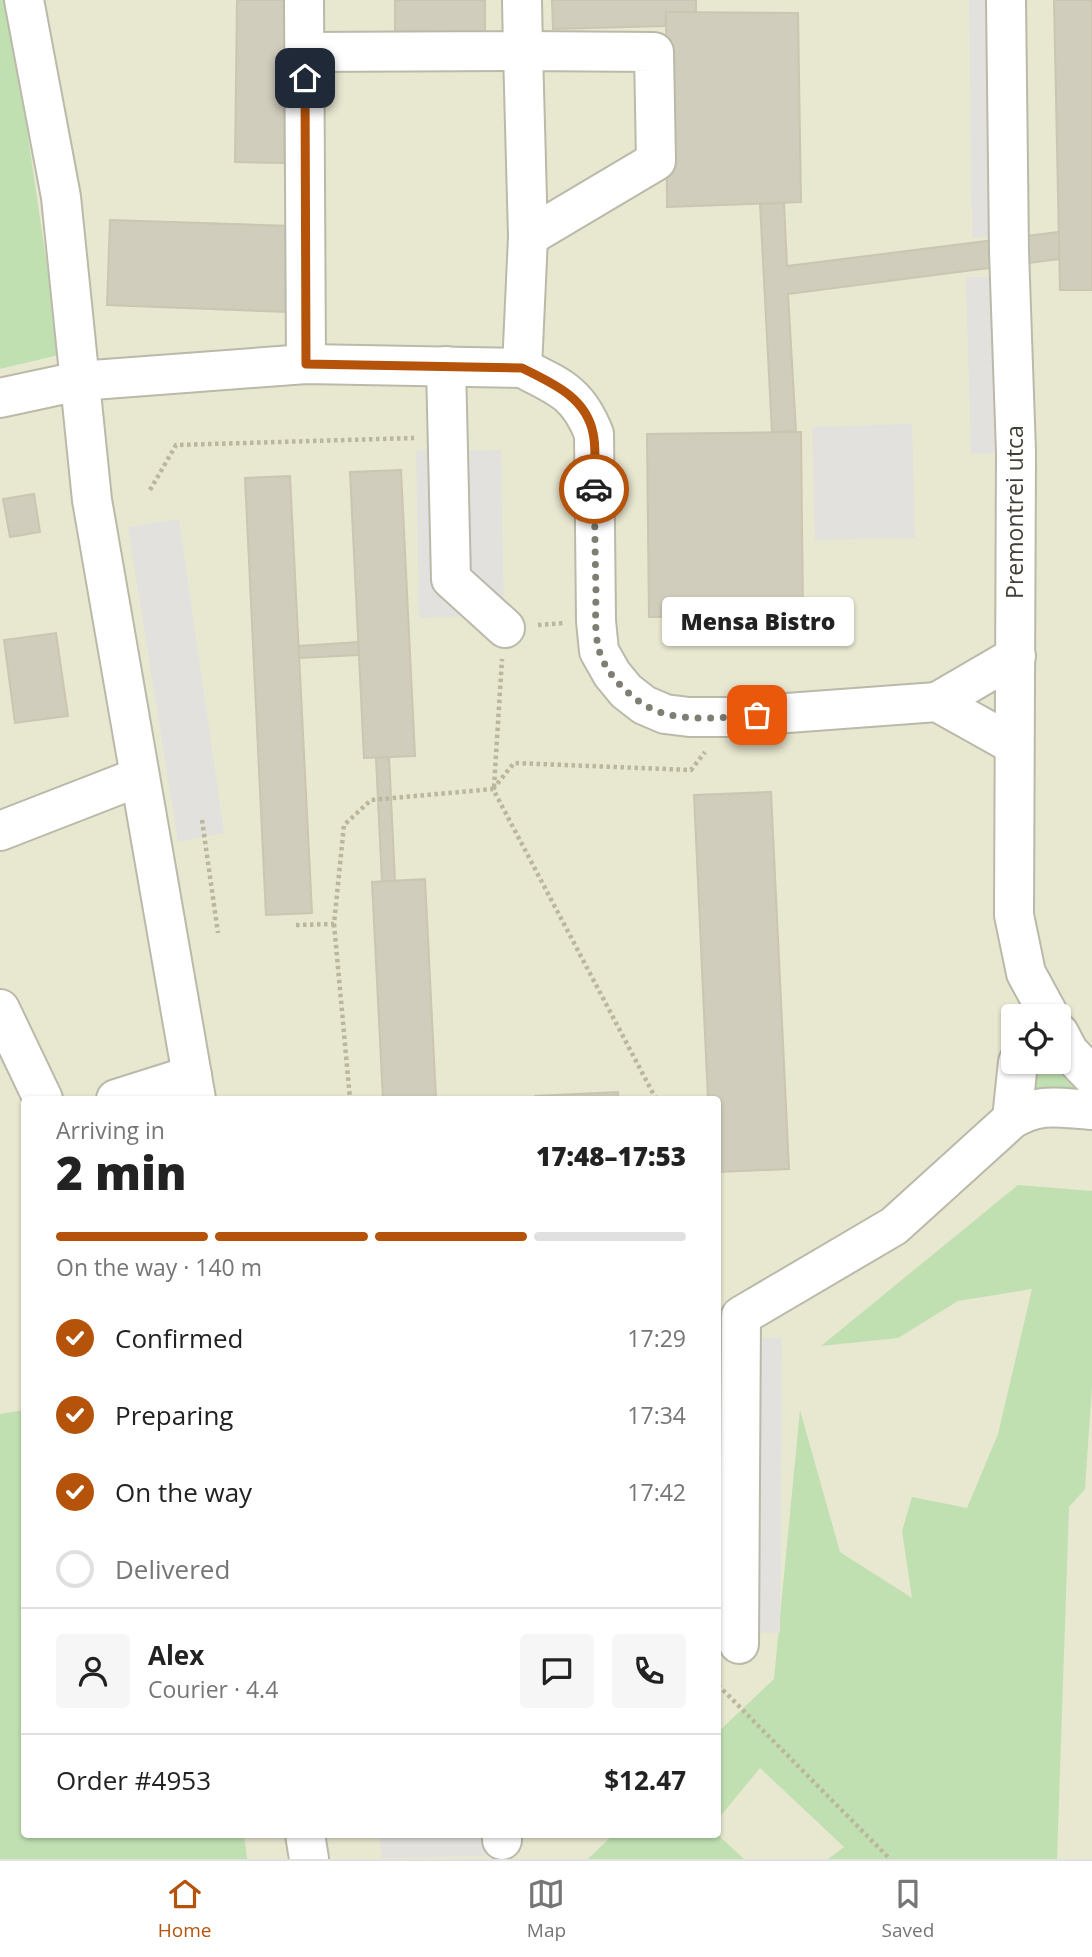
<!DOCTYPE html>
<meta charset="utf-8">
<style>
body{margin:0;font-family:"Open Sans",sans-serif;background:#f6f6f6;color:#222;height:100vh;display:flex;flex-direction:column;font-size:26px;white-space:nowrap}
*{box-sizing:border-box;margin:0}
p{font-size:23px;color:#767676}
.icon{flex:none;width:38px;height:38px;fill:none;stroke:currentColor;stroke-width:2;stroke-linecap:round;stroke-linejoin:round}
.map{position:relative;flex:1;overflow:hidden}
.panel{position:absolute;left:21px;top:1096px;width:700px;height:742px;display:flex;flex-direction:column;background:#fff;border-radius:7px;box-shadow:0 2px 5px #0004}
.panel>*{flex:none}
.buttons{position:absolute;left:1001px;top:1004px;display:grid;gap:14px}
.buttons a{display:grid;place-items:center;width:70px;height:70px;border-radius:7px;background:#fff;box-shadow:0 2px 5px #0004;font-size:35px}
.pin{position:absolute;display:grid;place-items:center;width:60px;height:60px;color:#fff;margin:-30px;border-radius:14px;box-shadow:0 4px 10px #0006}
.courier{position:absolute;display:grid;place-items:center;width:70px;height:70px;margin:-35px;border:5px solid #b45309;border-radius:50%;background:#fff;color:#222;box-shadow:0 2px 9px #0007}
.bubble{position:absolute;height:49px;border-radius:7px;background:#fff;box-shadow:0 2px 5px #0004;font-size:23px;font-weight:800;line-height:49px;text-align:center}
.summary em{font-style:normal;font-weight:800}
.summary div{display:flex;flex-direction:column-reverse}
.summary{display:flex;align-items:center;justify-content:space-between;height:119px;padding:0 35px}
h1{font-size:46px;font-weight:800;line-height:52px}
.bar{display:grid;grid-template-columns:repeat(4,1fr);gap:10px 7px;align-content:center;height:84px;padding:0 35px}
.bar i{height:9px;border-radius:5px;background:#e0e0e0}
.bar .selected{background:#b45309}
.bar p{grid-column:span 4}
.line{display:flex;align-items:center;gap:18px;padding:0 35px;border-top:2px solid #e0e0e0}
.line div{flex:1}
.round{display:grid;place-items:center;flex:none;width:74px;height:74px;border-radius:7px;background:#f6f6f6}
ol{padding:0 35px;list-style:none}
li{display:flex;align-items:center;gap:21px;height:77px}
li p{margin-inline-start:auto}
li .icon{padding:7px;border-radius:50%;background:#b45309;color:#fff;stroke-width:4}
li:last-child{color:#767676}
li i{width:38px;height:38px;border:4px solid #e0e0e0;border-radius:50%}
.tab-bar{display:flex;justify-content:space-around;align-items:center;height:98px;border-top:2px solid #e0e0e0;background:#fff;font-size:19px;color:#767676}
.tab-bar a{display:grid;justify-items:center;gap:4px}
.tab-bar .selected{color:#b45309}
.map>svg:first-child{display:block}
.education{fill:#e8e7d0;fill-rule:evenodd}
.green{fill:#c0e0b2}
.parking{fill:#e2e1dd}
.building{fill:#d1cdbc;stroke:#cac6b0;stroke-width:2}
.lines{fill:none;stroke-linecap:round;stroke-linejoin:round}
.minor-casing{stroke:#bbb9a9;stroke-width:42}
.path{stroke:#bbb79c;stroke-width:4.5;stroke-dasharray:3.5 3.5;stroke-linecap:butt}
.minor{stroke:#fff;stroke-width:38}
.done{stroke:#7f7e73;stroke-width:7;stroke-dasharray:0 12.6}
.route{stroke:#b45309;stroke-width:9}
.labels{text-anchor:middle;stroke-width:7;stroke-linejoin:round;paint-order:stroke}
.street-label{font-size:23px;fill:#424035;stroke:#fff}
</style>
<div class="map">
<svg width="1092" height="1859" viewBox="0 0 1092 1859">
<rect width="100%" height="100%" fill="#f0f0e5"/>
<path class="education" d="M8,0H1092V1859H0V369L59,356ZM1013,1017H1059V1062H1013ZM24,1099H718V1834H24Z"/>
<g class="green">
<path d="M0,0H8L60,355L0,369Z"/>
<path d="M1059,1033L1092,1110L1042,1107L1018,1062H1059Z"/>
<path d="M1018,1185L1092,1191V1386L1085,1489L1069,1507L1057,1859H828L844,1847L760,1768L718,1819V1732L774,1679L800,1410L840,1552L912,1598L902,1531L912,1497L967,1508L998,1434L1032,1289L958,1301L898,1338L821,1346Z"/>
<path d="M24,1410V1834H244L247,1859H0V1414Z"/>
<path d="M614,1834H717L744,1859H588Z"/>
</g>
<g class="parking">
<path d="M969,0H1006L1009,233L972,238Z"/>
<path d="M966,277H1010L1016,452L971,454Z"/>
<path d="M912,424L915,538L815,540L812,427Z"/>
<path d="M501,450L504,615L419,618L416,451Z"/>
<path d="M179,519L224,833L178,842L128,527Z"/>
<path d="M741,1338H782L780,1633L739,1632Z"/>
<path d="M380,1834H510L483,1856L381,1858Z"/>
</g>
<g class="building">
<path d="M237,0H286L284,163L235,162Z"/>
<path d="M395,0H485V38L395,39Z"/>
<path d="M552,0H696V12H666L665,26L553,29Z"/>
<path d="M1054,0H1092V290H1060Z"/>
<path d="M666,12L798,13L801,202L667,207Z"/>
<path d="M784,203L787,266L1059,232V259L788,294L796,431L772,432L760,204Z"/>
<path d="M110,220L291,226L288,312L107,305Z"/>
<path d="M801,432L803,615L649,617L647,434Z"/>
<path d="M401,470L415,756L364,758L350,472Z"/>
<path d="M290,476L312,913L266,915L245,478Z"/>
<path d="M34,494L40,532L10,537L3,499Z"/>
<path d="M56,633L68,716L15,723L4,640Z"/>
<path d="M358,642L359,655L299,658V646Z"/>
<path d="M389,757L395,881L382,882L376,758Z"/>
<path d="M771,792L789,1169L718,1172V1099H708L694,795Z"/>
<path d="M425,879L436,1099H383L372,882Z"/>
<path d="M618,1092V1099H535V1096Z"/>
</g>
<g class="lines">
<defs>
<g id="minor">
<path d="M24,0L61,197L92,500L196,1099"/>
<path d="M304,0L306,364"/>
<path d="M1006,0L1009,251L1016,452L1014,915L1026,973L1050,1017"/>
<path d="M523,51L654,52L656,161L528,237Z"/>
<path d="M305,52L523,51L522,0"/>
<path d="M446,366L451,579L505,628"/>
<path d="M522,368L528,237"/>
<path d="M0,398L79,381L306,364L522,368C560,387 578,393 594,434L596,621L599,651L612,674L626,691L644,705L665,714L689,717H733L937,702L1014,745"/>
<path d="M937,702L1016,656"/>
<path d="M0,831L139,777"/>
<path d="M0,1009L43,1099"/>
<path d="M1059,1033L1069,1052L1092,1076"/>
<path d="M116,1099L192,1075"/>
<path d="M1012,1119L1018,1062"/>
<path d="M739,1644L741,1316L894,1226L1012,1119C1042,1102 1059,1108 1092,1110"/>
<path d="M305,1834L309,1859"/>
<path d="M502,1834V1840"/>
</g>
</defs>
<use href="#minor" class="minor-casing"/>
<g class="path">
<path d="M150,490L176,445L414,438"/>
<path d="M538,625L564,623"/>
<path d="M494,787L502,659"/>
<path d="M493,789L514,763L691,770L705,752"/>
<path d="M202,820L218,933"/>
<path d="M334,924L350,1099"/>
<path d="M296,925L334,924L344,825L371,800L493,789L656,1099"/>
<path d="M718,1685L890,1859"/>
</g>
<use href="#minor" class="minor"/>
</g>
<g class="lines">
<path class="done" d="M594,489C595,523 595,557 596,591C596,610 594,631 599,650C606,677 639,708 666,714C695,721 728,717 757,715"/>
<path class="route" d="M305,78L306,364L522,368C552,383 586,397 593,433C597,450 594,471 594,489"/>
</g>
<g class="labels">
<g class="street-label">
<text transform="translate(1015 512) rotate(-90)" y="8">Premontrei utca</text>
</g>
</g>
</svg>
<div class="buttons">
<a><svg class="icon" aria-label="locate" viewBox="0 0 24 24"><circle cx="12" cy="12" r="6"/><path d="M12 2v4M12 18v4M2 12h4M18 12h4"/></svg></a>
</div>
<div class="pin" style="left:757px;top:715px;background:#ea580c"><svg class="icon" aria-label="bag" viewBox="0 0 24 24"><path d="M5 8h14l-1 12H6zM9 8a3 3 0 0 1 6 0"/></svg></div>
<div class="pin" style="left:305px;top:78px;background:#1f2937"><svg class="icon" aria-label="home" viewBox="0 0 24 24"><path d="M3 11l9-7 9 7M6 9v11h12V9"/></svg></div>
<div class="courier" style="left:594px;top:489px"><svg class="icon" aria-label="car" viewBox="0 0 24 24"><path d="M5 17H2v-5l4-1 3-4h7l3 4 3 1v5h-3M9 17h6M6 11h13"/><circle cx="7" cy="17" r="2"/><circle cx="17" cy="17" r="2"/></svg></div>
<div class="bubble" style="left:662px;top:597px;width:192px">Mensa Bistro</div>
<section class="panel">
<div class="summary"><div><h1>2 min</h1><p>Arriving in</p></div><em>17:48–17:53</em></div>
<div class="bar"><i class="selected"></i><i class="selected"></i><i class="selected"></i><i></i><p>On the way · 140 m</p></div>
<ol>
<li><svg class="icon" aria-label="check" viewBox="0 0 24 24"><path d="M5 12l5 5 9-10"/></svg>Confirmed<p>17:29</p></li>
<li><svg class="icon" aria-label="check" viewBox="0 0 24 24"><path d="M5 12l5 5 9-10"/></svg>Preparing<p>17:34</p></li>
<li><svg class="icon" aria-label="check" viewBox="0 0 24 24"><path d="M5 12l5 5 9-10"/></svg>On the way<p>17:42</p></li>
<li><i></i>Delivered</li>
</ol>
<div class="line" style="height:126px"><a class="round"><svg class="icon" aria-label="person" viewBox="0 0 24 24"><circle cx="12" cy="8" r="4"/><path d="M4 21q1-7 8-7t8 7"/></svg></a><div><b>Alex</b><p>Courier · 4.4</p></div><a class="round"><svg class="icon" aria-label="chat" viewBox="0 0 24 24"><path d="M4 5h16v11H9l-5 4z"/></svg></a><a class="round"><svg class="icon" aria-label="phone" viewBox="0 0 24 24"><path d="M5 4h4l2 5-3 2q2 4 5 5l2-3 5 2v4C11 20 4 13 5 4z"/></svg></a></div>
<div class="line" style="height:91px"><div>Order #4953</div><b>$12.47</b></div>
</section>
</div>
<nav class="tab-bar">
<a class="selected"><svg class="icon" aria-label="home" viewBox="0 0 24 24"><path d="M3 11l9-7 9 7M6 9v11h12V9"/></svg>Home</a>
<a><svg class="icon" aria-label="map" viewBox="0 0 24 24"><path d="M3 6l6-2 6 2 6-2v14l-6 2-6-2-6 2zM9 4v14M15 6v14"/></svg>Map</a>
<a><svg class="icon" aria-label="saved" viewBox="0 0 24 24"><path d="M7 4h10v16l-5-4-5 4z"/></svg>Saved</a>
</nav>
